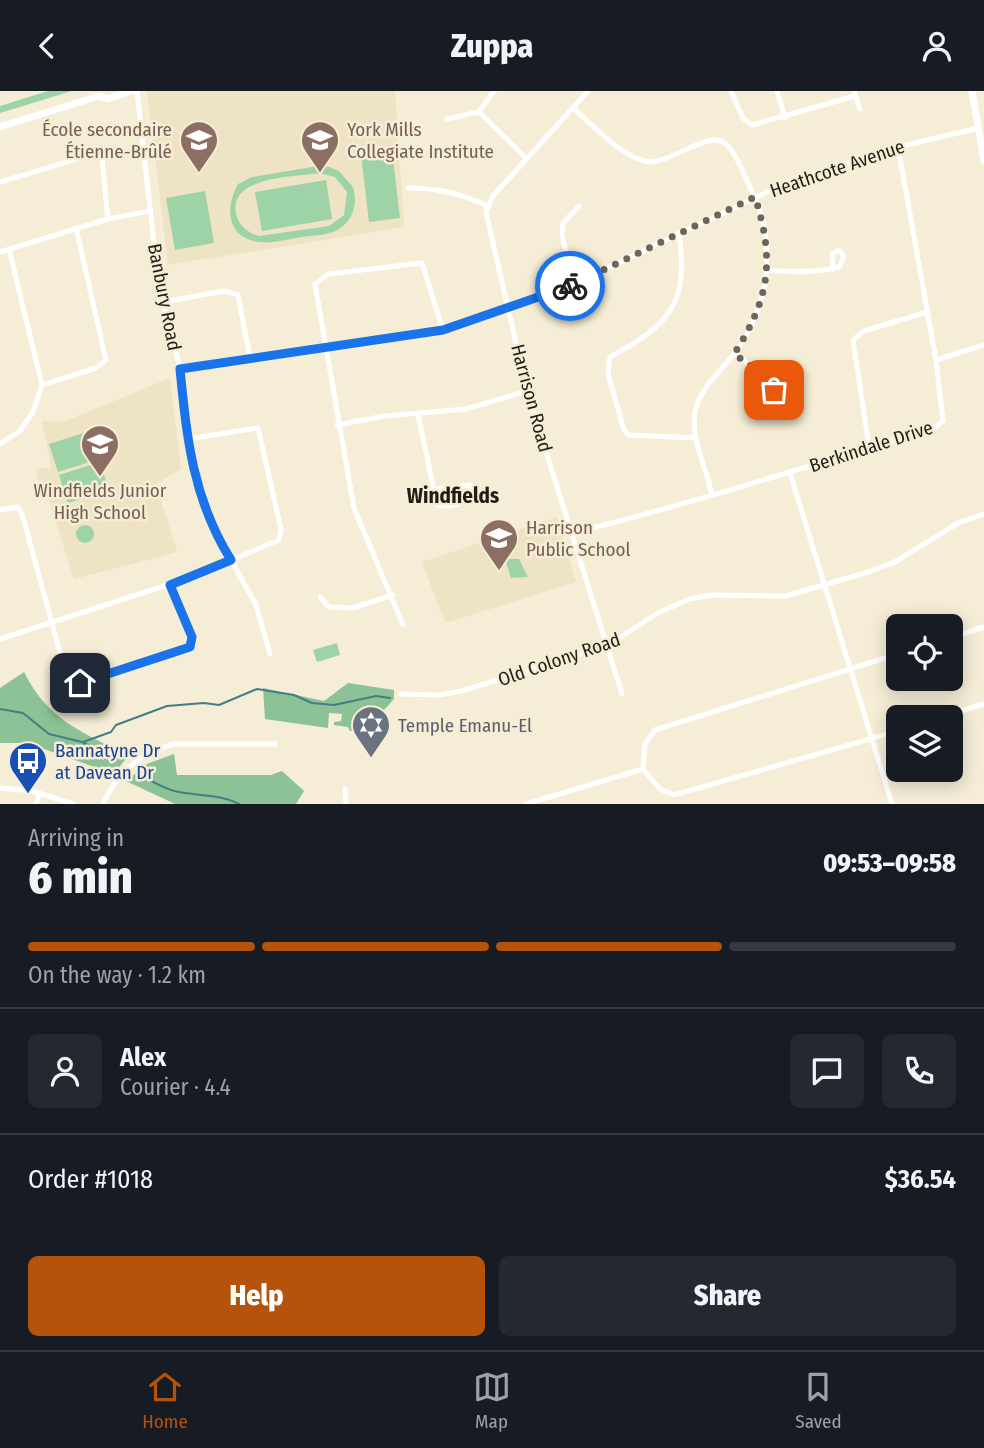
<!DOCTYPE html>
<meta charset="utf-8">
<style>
body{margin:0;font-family:"Fira Sans Condensed",sans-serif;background:#242831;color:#f1f3f6;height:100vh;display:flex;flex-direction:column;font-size:26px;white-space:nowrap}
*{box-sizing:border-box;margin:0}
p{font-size:23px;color:#9ea1a6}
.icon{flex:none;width:38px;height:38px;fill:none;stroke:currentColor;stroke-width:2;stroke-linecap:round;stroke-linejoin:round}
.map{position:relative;height:713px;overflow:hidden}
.sheet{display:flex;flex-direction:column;background:#171b24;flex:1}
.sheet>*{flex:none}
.controls{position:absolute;left:886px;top:523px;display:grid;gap:14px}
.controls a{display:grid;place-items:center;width:77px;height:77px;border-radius:10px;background:#171b24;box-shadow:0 4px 18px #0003;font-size:35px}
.pin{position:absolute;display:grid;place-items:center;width:60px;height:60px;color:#fff;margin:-30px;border-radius:14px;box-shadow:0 4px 10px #0006}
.courier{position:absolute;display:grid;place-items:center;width:70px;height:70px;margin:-35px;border:5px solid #1a73e8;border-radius:50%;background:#fff;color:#222;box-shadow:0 2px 9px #0007}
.summary em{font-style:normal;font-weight:800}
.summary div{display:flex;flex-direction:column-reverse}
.summary{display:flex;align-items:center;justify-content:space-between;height:119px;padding:0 28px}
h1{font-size:46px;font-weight:800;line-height:52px}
.bar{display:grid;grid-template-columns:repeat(4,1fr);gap:10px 7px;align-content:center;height:84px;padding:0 28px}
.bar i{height:9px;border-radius:5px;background:#363941}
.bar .active{background:#b45309}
.bar p{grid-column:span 4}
.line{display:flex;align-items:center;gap:18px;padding:0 28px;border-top:2px solid #363941}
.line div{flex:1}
.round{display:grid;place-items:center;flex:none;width:74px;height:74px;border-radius:10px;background:#242831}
.primary-button{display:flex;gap:14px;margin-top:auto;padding:14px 28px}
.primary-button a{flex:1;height:80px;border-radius:10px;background:#b45309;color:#fff;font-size:28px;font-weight:800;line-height:80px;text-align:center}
.primary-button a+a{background:#242831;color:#f1f3f6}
header{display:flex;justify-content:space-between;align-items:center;height:91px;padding:0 28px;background:#171b24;font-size:32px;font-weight:800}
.tab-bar{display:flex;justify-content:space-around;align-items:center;height:98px;border-top:2px solid #363941;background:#171b24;font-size:19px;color:#9ea1a6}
.tab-bar a{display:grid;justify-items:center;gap:4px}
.tab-bar .active{color:#b45309}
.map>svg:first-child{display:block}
.built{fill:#eee3c4}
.green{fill:#9ed2a7;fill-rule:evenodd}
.forest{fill:#8cc296}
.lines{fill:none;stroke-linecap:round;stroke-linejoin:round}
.stream{stroke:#447c87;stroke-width:2}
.minor{stroke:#fff;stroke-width:5}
.secondary{stroke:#fff;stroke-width:7}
.done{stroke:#6b6659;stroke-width:7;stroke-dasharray:0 12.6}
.route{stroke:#1a73e8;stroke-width:9}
.labels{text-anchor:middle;stroke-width:5;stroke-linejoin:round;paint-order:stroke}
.education-label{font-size:19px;fill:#785e54;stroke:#f5edd5;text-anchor:start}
.street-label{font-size:19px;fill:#211e16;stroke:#f5edd5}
.worship-label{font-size:19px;fill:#5b616d;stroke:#f5edd5;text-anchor:start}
.transit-label{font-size:19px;fill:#164399;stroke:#f5edd5;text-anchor:start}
.neighbourhood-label{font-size:21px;font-weight:bold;fill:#211e16;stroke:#f5edd5}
</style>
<header><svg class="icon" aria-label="back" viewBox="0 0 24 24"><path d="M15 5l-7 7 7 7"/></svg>Zuppa<svg class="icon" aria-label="person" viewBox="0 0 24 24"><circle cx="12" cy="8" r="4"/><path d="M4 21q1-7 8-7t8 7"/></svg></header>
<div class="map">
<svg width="984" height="713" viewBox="0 0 984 713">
<rect width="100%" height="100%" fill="#f5edd5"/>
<g class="built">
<path d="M147,0H395L404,136L168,174Z"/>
<path d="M170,287L181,378L156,393L177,461L74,488L44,394L37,388L36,379L41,376L49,378L51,374L42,330L63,331Z"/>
<path d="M557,426L576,491L445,532L422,471Z"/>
</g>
<g class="green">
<path d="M48,0H72L0,22V15Z"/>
<path d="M392,60L400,127L369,131L361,64Z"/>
<path d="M324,74L339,80L353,96C357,110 355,125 343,135C332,145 315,144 302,146C288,148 272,153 259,151C226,147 225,116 238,93L252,86ZM320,82L335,86L347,101L344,124L329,135L259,145C248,142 239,135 236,123C228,85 295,86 320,82Z"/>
<path d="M326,89L332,128L262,140L255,101Z"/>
<path d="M205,100L214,152L175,159L166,107Z"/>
<path d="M90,340L99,368L58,381L49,353Z"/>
<path d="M100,371L109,399L68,412L59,384Z"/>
<circle cx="85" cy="443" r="9"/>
<path d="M505,468H519L528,486L511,487Z"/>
<path d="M337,552L340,564L317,571L313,559Z"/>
</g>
<g class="forest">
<path d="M24,581C49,631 82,640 128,665L114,683L27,652H0V597Z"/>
<path d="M348,592L394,599V608L375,629L380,631L376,636H371L370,641L350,640L348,636L334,634V631L341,630L342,623L329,622L328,637L265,628L263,597L324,610Z"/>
<path d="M174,663L177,684H271L282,680L304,700L296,713H175L126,690L147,673Z"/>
</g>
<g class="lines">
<g class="stream">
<path d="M0,618L23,622L49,643L82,651L111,666"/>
<path d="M83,651L111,641L116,634L167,615L204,612L219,614L257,598L294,604L312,612L334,614L376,605L390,607"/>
<path d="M141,685C153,690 165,699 179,701C200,705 219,703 239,713"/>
</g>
<g class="minor">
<path d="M137,0L155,162L163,211L180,278L193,382L206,424L256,514L270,563"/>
<path d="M494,0L479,21L527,68"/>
<path d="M588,0L493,105L486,121L527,300L622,603"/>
<path d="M731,0L743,27L752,34L855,5"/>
<path d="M777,0L785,27"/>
<path d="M854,0L860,18"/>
<path d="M573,17C594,35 618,63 645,70C669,76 707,38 725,52C737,62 744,85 751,98C778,153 770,216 733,264C722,279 705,293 698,311C686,342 706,373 712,404"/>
<path d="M447,28L479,21"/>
<path d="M0,91L96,62L102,68L108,128"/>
<path d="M408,97C435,97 463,103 487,115"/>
<path d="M679,142C689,212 671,233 610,266L608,283L624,339L629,344L696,347"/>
<path d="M0,161L108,128L150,120"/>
<path d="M768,179C793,181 815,182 839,176L844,166L839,159L832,163L833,178"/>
<path d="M574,193L562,144L563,132L579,115"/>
<path d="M163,211L224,200L238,204L250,267"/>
<path d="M735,263L774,291H782L781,299H774V291"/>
<path d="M936,269L984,254"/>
<path d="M180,278L443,239L574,193L790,90L898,56L979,37"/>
<path d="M42,294L96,277L106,269L76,137"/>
<path d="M418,323L437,414C449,418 470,412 475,400L470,394L432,399"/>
<path d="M337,334L385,325L466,318L527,300"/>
<path d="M0,353L20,340L33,321L42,294L9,158"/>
<path d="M869,356L853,249L864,240L927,221"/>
<path d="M790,382L892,713"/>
<path d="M0,419L18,416L23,426L68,591H80L190,556L192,546L170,494"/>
<path d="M572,442C695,412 816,373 937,335L943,330L936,269L898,56"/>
<path d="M320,506L329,516L353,517L393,504"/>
<path d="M403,534L354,417L315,193L328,183L422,172L443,239"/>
<path d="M950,547L984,536"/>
<path d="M0,548L186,488L279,449L281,438L258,337L188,348"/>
<path d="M898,563L655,639L645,653L643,678L660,698L674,704L898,640"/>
<path d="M401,603L439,604L462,600L607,555L656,523L689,508L712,504L786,505L868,481L895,471L958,432L984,423"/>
<path d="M941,626L984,613"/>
<path d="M0,697L32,700L73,713"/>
<path d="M345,698L346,713"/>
<path d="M36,713L40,702"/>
<path d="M103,713C117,681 140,663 173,653H275"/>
<path d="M526,713L643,678"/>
</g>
<g class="secondary">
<path d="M972,0L984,70"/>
<path d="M0,36L99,5L107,8L132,0"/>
</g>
</g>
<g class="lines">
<path class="done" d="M570,195L755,106C775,169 770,207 734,263L774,291V299"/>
<path class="route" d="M80,592L190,556L192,546L170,494L231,469C193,408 187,349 180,278L443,239L570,195"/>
</g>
<defs>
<symbol id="school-pin" viewBox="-11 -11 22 30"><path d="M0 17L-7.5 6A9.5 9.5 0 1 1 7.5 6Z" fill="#8d6e63" stroke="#f5edd5"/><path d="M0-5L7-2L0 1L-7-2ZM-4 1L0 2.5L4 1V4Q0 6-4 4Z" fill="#fff"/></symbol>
<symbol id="synagogue-pin" viewBox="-11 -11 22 30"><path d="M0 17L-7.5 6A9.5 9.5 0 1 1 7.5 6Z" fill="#6b7280" stroke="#f5edd5"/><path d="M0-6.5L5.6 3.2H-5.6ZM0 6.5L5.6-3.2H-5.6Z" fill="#fff"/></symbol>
<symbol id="bus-pin" viewBox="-11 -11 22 30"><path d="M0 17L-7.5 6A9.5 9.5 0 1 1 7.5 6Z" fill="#1a4fb4" stroke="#f5edd5"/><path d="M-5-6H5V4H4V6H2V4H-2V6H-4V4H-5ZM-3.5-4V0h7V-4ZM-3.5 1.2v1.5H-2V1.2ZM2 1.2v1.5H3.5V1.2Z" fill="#fff"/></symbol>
</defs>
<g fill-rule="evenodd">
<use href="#school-pin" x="177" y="27" width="44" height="60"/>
<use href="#school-pin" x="298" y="27" width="44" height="60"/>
<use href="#school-pin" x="78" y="331" width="44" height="60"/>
<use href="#school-pin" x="477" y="425" width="44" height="60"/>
<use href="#synagogue-pin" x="349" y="612" width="44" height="60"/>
<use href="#bus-pin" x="6" y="648" width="44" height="60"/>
</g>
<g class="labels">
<g class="education-label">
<text x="172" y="45" text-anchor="end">École secondaire<tspan x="172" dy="22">Étienne-Brûlé</tspan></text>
<text x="347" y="45">York Mills<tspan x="347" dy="22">Collegiate Institute</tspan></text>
<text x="100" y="406" text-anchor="middle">Windfields Junior<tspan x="100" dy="22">High School</tspan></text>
<text x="526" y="443">Harrison<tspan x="526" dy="22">Public School</tspan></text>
</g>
<g class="street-label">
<text transform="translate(837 77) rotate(-19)" y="7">Heathcote Avenue</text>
<text transform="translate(165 206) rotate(79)" y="7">Banbury Road</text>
<text transform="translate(532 307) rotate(75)" y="7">Harrison Road</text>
<text transform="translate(871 355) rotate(-18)" y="7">Berkindale Drive</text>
<text transform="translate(559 568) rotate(-19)" y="7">Old Colony Road</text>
</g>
<g class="worship-label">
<text x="398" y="641">Temple Emanu-El</text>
</g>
<g class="transit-label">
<text x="55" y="666">Bannatyne Dr<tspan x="55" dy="22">at Davean Dr</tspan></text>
</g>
<g class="neighbourhood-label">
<text x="453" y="412">Windfields</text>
</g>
</g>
</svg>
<div class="controls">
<a><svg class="icon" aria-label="locate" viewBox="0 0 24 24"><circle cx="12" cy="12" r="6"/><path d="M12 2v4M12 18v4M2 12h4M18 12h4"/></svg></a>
<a><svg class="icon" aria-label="layers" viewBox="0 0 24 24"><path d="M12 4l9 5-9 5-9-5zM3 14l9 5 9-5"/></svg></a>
</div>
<div class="pin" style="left:774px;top:299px;background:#ea580c"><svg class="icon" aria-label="bag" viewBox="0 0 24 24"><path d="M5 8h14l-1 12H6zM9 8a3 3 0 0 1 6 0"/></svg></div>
<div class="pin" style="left:80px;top:592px;background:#1f2937"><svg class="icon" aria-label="home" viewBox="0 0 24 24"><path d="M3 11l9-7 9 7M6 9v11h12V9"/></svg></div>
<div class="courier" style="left:570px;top:195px"><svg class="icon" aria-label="bike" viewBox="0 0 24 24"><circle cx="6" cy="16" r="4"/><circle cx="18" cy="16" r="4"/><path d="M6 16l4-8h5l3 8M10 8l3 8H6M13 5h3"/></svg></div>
</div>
<section class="sheet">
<div class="summary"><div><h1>6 min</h1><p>Arriving in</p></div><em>09:53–09:58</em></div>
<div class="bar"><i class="active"></i><i class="active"></i><i class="active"></i><i></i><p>On the way · 1.2 km</p></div>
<div class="line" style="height:126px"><a class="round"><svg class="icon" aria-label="person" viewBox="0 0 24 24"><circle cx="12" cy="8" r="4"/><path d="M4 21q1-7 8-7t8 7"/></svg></a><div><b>Alex</b><p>Courier · 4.4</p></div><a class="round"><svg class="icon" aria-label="chat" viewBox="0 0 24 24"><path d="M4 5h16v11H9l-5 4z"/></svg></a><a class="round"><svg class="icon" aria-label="phone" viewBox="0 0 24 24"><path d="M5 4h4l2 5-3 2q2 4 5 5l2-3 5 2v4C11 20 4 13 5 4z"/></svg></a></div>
<div class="line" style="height:91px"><div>Order #1018</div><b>$36.54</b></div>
<div class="primary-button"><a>Help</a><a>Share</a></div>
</section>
<nav class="tab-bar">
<a class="active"><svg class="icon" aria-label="home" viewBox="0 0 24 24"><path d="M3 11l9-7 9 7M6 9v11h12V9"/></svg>Home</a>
<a><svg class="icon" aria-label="map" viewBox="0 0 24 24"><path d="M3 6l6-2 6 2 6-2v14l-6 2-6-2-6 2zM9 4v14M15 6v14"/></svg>Map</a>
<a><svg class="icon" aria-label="saved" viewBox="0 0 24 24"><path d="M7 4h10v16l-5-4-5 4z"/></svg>Saved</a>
</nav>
